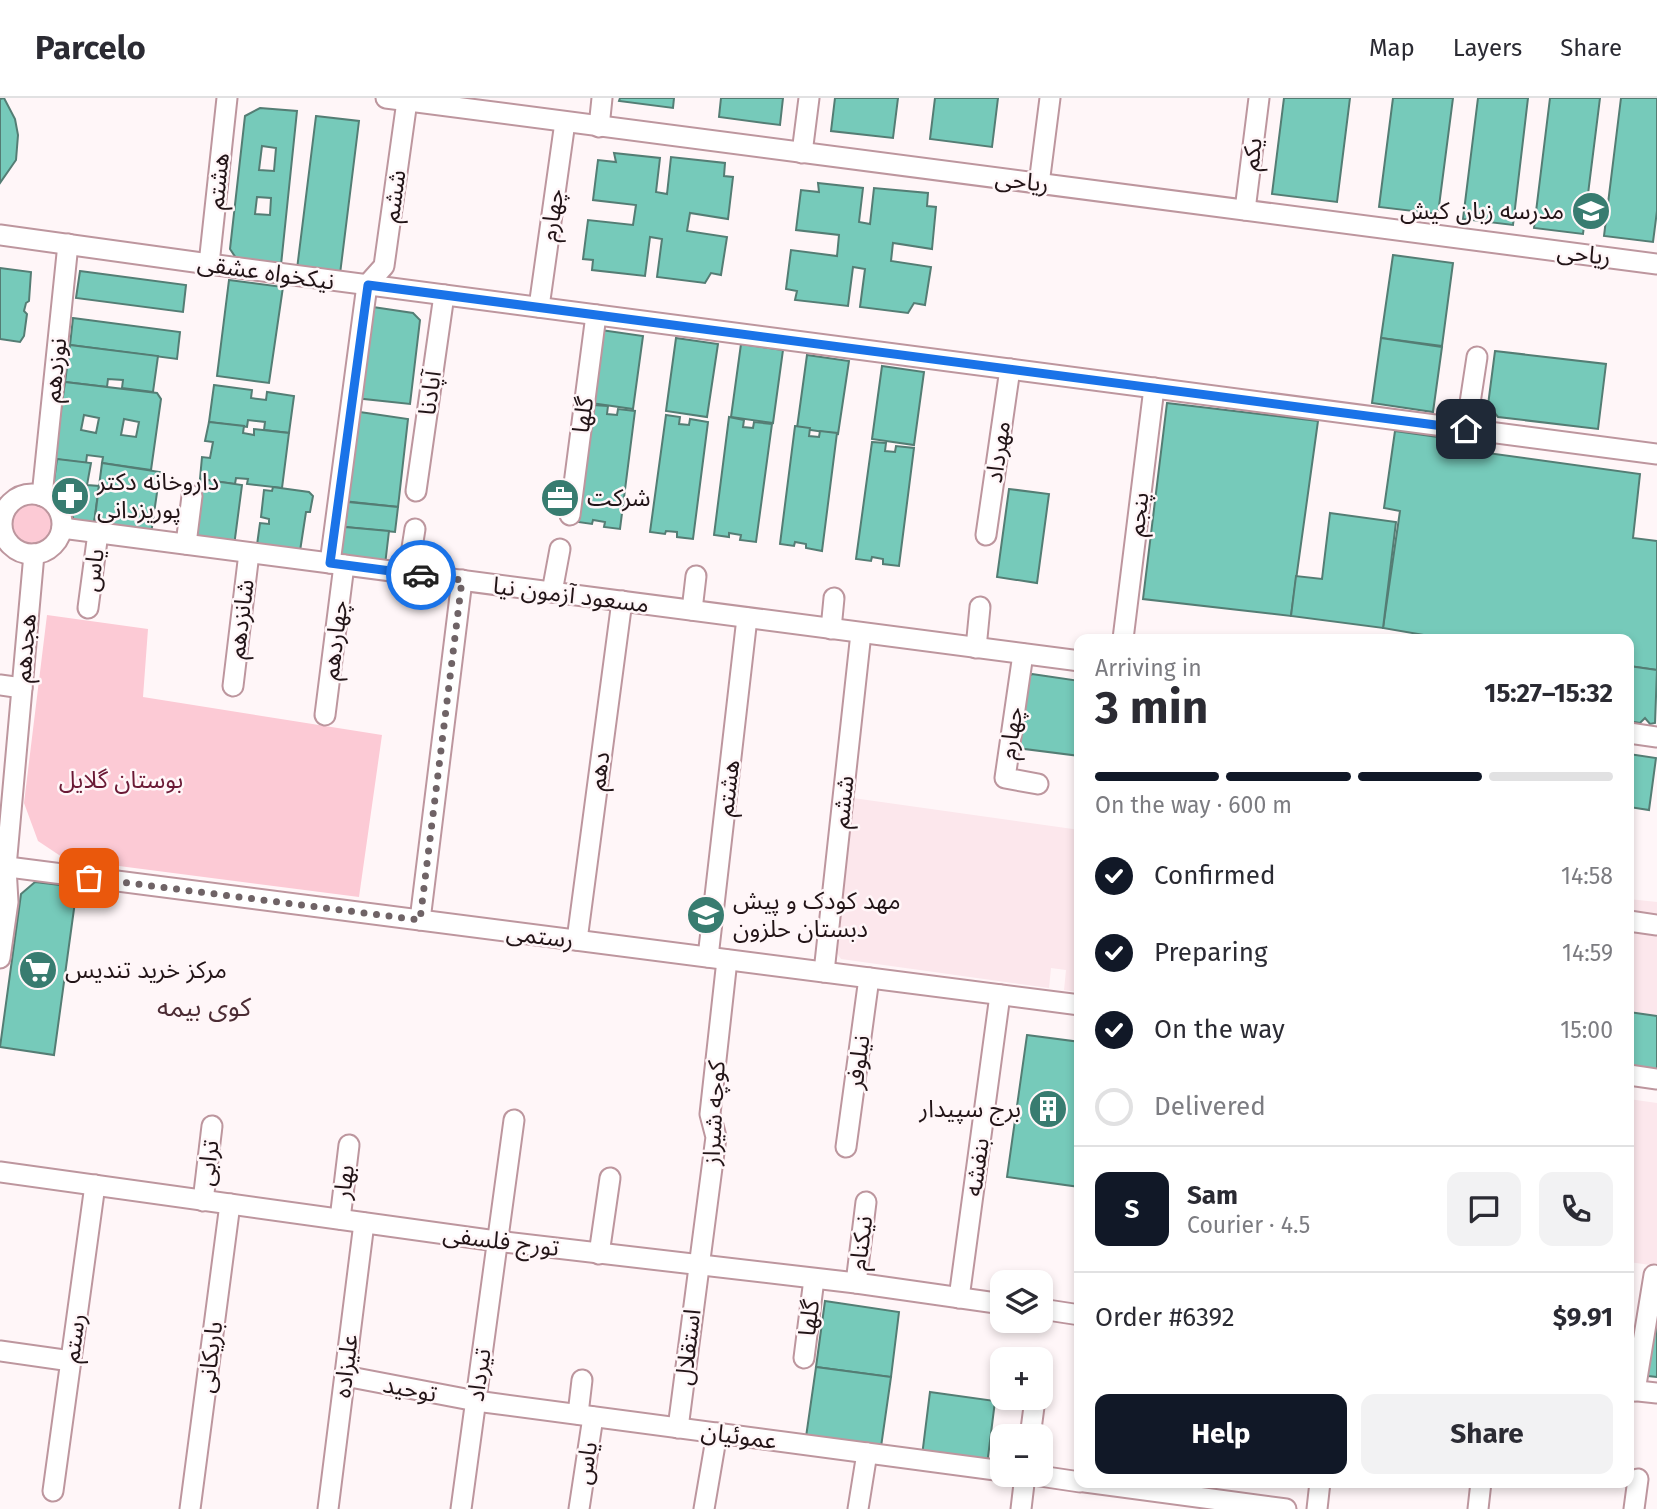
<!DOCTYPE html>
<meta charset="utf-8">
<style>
body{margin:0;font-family:"Fira Sans","Noto Sans Arabic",sans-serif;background:#f2f2f3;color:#2b2b33;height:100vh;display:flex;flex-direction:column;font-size:26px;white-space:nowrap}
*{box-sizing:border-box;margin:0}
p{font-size:23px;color:#7c7c81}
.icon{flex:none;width:38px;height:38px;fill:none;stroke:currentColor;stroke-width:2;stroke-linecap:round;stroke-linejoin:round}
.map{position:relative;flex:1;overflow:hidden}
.sheet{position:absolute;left:1074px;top:536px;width:560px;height:854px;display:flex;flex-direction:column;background:#fff;border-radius:14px;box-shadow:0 4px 10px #0003}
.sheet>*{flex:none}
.fabs{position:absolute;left:990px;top:1172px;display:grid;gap:14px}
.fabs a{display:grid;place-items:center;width:63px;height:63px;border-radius:14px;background:#fff;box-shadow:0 4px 10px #0003;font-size:35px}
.pin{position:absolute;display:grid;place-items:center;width:60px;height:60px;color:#fff;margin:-30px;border-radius:14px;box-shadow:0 4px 10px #0006}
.courier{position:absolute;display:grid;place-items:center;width:70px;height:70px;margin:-35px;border:5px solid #1a73e8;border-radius:50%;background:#fff;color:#222;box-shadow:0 2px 9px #0007}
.summary em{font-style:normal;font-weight:700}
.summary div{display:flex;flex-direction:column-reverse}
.summary{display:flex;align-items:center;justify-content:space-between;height:119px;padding:0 21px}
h1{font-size:46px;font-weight:700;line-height:52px}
.bar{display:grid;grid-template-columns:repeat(4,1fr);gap:10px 7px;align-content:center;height:84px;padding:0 21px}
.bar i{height:9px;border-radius:5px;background:#e1e1e2}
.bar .on{background:#111827}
.bar p{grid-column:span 4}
.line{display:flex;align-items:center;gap:18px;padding:0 21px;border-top:2px solid #e1e1e2}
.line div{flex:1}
.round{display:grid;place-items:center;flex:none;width:74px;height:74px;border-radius:14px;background:#f2f2f3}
ol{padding:0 21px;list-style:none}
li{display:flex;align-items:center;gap:21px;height:77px}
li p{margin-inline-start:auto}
li .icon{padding:7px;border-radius:50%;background:#111827;color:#fff;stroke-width:4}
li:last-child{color:#7c7c81}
li i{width:38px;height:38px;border:4px solid #e1e1e2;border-radius:50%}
.cta{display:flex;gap:14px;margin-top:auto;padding:14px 21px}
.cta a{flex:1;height:80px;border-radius:14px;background:#111827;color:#fff;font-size:28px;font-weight:700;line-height:80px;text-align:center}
.cta a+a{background:#f2f2f3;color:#2b2b33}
header{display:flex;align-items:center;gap:42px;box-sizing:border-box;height:98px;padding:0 35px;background:#fff;border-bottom:2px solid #e1e1e2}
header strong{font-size:33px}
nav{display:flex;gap:38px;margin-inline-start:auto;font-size:24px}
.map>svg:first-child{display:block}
.built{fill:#fce7ec}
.green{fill:#fccad5}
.building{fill:#76caba;stroke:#547d74;stroke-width:2;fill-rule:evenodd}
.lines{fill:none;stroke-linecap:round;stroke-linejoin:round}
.minor-casing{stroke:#bd969e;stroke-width:23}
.minor{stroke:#fff;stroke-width:19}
.done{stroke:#6f6366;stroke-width:7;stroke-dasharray:0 12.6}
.route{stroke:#1a73e8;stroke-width:9}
.labels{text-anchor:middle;stroke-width:5;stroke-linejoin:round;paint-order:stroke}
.street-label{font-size:24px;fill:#221417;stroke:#fff6f8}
.poi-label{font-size:24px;fill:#221417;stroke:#fff6f8;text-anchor:start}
.park-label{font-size:24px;fill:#6a1935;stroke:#fff6f8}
.neighbourhood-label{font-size:26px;fill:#4c2c34;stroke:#fff6f8}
</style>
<header>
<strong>Parcelo</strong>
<nav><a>Map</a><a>Layers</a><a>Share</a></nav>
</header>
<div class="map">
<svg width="1657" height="1411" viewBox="0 0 1657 1411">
<rect width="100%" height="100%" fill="#fff6f8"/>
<g class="built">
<path d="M853,700L1080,732V873L1077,894L1064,892L1066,872L1051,870L1049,890L841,861L836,854Z"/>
<path d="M1629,801L1657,804V972L1629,968Z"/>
<path d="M1629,1001L1657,1005V1168L1629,1164Z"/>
</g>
<g class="green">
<circle cx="32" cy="426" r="21"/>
<path d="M47,517L148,531L143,599L382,637L359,799L65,761L38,743L24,705Z"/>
</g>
<g class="building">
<path d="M4,0L15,21L18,37L16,62L0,85V1Z"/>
<path d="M620,0H674L673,10L619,3Z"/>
<path d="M721,0H783L780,27L719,19Z"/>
<path d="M835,0H898L893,40L831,33Z"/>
<path d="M935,0H998L992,49L930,41Z"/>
<path d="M1284,0H1350L1337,104L1272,96Z"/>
<path d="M1393,0H1453L1438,116L1379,109Z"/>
<path d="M1478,0H1528L1513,127L1463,121Z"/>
<path d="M1550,0H1600L1583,136L1534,130Z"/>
<path d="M1621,0H1657V113L1653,144L1604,138Z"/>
<path d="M260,10L297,13L281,167L238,163L230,151L245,18ZM262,48L276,50L274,73L259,72ZM257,99L271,100L270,117L255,116Z"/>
<path d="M316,18L359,23L340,176L297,171Z"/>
<path d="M614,55L660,60L656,94L667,96L671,59L725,65L724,78L733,79L728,121L690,115L687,133L727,139L721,177L711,175L705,185L657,179L662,141L650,139L645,178L592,172L593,162L583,161L588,122L633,127L636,107L593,102L598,62L616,64Z"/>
<path d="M818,85L863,90L859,124L870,126L874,90L928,95L927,108L936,109L932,151L893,145L891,163L931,169L925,207L914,205L908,215L860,209L865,171L853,169L848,208L795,202L797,193L786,191L791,152L837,158L839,137L796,132L801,92L819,94Z"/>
<path d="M1393,157L1453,165L1442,248L1381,240Z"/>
<path d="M0,170L31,174L29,203L26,205L24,213L27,216L24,238L20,244L0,241Z"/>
<path d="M80,173L186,187L183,214L76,200Z"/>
<path d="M229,182L283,189L269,285L217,278Z"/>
<path d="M373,209L413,215L420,222L410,306L355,300Z"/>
<path d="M73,220L180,234L177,261L70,247Z"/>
<path d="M601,232L643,238L633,311L591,305Z"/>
<path d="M676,240L718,246L707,319L666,313Z"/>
<path d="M1381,240L1442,249L1433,314L1372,305Z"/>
<path d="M741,246L783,252L773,325L731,319Z"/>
<path d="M70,247L158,258L153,294L122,290L123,282L108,281L107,289L65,284Z"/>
<path d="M1495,253L1606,266L1598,331L1498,319L1488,307Z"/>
<path d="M807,257L849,263L838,336L797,330Z"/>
<path d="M882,268L924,274L914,347L872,341Z"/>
<path d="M65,284L157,295L161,301L151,372L102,365L103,359L87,357L86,365L54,361ZM84,317L99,320L96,335L81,332ZM124,321L139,324L136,339L121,337Z"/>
<path d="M214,287L252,292L251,300L266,302L267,294L294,298L289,335L264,332L265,324L248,322L247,329L209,324Z"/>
<path d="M1167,305L1318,323L1291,518L1143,501Z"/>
<path d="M593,307L608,308L607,316L617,317L618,311L635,313L620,431L604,429L605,424L593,422L592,426L578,424Z"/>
<path d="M353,313L408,321L398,409L343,403Z"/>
<path d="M666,317L680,319L679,326L689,327L690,321L708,324L693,441L677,439V434L666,433L665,436L650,434Z"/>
<path d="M729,319L744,322L743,329L753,330L754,324L772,326L756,444L740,442L741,437L729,435V439L714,437Z"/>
<path d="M209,324L244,328L243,335L254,337V331L289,335L282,390L247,386L248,381L236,380L235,386L200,381L202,359L210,360L213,344L205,343Z"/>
<path d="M795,328L810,330L809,338L819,339L820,333L837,335L822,453L806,450V446L795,444L794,448L780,446Z"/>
<path d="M1395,333L1481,345L1480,354L1640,376L1633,440L1657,443V572L1629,568V541H1447L1383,530L1400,413L1384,410Z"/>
<path d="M872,344L886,345L885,353L895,354L896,348L914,350L899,468L883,466V461L872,459L871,463L856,461Z"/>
<path d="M57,361L91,365L87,387L99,388L94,425L75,424L68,409L60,401L52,397Z"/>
<path d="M102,365L160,374L151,436L94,427Z"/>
<path d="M200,381L242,387L234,448L191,442Z"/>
<path d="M273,389L309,394L313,398L310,414H306L300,453L257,447L260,425L269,426V421L261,419L264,392L272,393Z"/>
<path d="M1009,391L1049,396L1037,485L997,479Z"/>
<path d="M348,404L398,409L395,434L345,429Z"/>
<path d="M1330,415L1396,424L1383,530L1291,518L1296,478L1322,481Z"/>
<path d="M345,429L389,433L385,467L345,462L340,456Z"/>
<path d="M1629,568L1657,572L1655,625L1650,626L1645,620L1640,625L1634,624L1629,620Z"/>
<path d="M1032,576L1080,583V658L1017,650L1027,580Z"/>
<path d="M1629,656L1656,660L1649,712L1629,709Z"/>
<path d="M35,784L77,789L54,957L0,949L21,796Z"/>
<path d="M1629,914L1657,918V972L1629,968Z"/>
<path d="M1027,937L1080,944V1089L1007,1079Z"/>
<path d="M825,1203L899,1214L891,1279L816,1269Z"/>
<path d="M1653,1221H1657V1279L1648,1278L1644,1271Z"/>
<path d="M816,1269L891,1279L881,1349L806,1339Z"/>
<path d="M930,1294L995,1303L987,1367L922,1358Z"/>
</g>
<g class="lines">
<defs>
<g id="minor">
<path d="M386,0L1657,166"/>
<path d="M599,29L602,0"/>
<path d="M802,55L809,0"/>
<path d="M1039,86L1050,0"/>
<path d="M1245,112L1259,0"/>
<path d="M0,137L209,166L1657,356"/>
<path d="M209,166L227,0"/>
<path d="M539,209L565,24"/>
<path d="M1466,331L1477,259"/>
<path d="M416,393L444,197"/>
<circle cx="32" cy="426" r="30"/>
<path d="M42,398L68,146"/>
<path d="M570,417L596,217"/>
<path d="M62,430L1080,563"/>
<path d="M986,437L1010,271"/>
<path d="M186,446L192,398"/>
<path d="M330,465L367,187L384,168L407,3"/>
<path d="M408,475L415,431"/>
<path d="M552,494L560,451"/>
<path d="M88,510L98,435"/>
<path d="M692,512L696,478"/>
<path d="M831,531L834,500"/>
<path d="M1123,541L1154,290"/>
<path d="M976,550L980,509"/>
<path d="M1023,556L1005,680L1038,686"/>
<path d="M0,587L22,590"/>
<path d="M233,588L249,455"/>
<path d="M325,617L344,467"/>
<path d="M1629,635L1657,639"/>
<path d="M0,768L1080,907"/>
<path d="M420,822L462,482"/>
<path d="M1629,823L1657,827"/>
<path d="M577,842L622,503"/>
<path d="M708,859L747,520"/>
<path d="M0,860L8,804L6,769L34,456"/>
<path d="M824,874L861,535"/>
<path d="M1629,977L1657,981"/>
<path d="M846,1049L869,880"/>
<path d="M0,1074L496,1143L856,1185L1003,1206"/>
<path d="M203,1103L212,1028"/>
<path d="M340,1121L349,1047"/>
<path d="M599,1156L610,1080"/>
<path d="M856,1185L866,1104"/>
<path d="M959,1200L1000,897"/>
<path d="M1041,1211L1080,1217"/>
<path d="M0,1253L71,1263"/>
<path d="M804,1260L814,1181"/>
<path d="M345,1278L476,1303L1003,1373"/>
<path d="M1629,1292L1657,1295"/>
<path d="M1635,1293L1654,1177"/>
<path d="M578,1316L582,1282"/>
<path d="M678,1330L716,1039L710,1016L727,862"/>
<path d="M1030,1339L1035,1301"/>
<path d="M1033,1377L1080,1384"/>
<path d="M1085,1384L1286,1411"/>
<path d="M53,1393L95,1087"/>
<path d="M190,1411L230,1106"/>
<path d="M328,1411L364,1125"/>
<path d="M461,1411L514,1022"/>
<path d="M579,1411L593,1319"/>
<path d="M704,1411L717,1335"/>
<path d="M858,1411L867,1355"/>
<path d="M1021,1411L1025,1377"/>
<path d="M1317,1411L1320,1384"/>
<path d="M1478,1411L1481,1384"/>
<path d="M1634,1411L1638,1381"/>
</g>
</defs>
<use href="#minor" class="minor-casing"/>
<use href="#minor" class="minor"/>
</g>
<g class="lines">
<path class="done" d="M89,780L420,822L462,482L421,477"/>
<path class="route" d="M421,477L330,465L368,187L1466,331"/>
</g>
<defs>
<symbol id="school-disc" viewBox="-11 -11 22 22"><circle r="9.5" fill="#387c70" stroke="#fff6f8"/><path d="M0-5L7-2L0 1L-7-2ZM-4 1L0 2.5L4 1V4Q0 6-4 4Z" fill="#fff"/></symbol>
<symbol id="pharmacy-disc" viewBox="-11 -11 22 22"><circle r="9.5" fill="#387c70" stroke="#fff6f8"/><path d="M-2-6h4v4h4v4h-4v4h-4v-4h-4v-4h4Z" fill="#fff"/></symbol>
<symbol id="office-disc" viewBox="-11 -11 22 22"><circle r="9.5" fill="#387c70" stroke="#fff6f8"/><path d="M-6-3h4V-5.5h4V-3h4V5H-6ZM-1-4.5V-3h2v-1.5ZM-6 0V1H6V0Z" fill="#fff"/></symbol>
<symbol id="supermarket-disc" viewBox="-11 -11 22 22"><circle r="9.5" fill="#387c70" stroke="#fff6f8"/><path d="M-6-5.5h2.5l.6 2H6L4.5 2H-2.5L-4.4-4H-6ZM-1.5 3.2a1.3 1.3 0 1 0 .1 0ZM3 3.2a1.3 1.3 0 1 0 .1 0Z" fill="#fff"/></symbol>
<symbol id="building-disc" viewBox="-11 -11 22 22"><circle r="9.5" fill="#387c70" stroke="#fff6f8"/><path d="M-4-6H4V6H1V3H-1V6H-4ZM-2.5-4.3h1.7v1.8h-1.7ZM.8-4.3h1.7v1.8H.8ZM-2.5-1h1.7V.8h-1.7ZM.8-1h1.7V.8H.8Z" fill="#fff"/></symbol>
</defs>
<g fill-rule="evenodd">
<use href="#school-disc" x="1569" y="91" width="44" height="44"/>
<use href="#pharmacy-disc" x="48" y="376" width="44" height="44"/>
<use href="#office-disc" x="538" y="378" width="44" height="44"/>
<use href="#school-disc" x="684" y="795" width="44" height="44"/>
<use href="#supermarket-disc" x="16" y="850" width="44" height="44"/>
<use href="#building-disc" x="1026" y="989" width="44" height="44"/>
</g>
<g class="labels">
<g class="street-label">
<text transform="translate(1252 56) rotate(-83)" y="8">یکم</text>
<text transform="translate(218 83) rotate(-84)" y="8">هشتم</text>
<text transform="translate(1022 83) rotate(7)" y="8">ریاحی</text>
<text transform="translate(394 98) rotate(-82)" y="8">ششم</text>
<text transform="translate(552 117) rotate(-82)" y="8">چهارم</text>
<text transform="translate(1584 156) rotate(7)" y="8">ریاحی</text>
<text transform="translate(266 174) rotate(8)" y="8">نیکخواه عشقی</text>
<text transform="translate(55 272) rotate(-84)" y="8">نوزدهم</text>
<text transform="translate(430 295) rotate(-82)" y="8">آپادنا</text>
<text transform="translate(583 317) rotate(-82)" y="8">گلها</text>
<text transform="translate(998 354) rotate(-82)" y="8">مهرداد</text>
<text transform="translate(1138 416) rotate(-83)" y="8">پنجم</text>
<text transform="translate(93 472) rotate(-82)" y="8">یاس</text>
<text transform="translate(571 497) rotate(7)" y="8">مسعود آزمون نیا</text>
<text transform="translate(241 521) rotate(-83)" y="8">شانزدهم</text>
<text transform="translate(335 542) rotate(-83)" y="8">چهاردهم</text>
<text transform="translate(25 550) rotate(-85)" y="8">هجدهم</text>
<text transform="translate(1011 635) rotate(-82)" y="8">چهارم</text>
<text transform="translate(599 673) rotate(-82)" y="8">دهم</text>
<text transform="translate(728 690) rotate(-83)" y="8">هشتم</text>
<text transform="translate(843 704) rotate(-84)" y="8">ششم</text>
<text transform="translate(540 838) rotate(7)" y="8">رستمی</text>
<text transform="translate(858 964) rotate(-82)" y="8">نیلوفر</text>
<text transform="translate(714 1015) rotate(-87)" y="8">کوچه شیراز</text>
<text transform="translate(208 1065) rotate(-83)" y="8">ترابی</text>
<text transform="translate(977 1069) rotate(-82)" y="8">بنفشه</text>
<text transform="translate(344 1084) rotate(-83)" y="8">بهار</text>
<text transform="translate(501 1143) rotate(7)" y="8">تورج فلسفی</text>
<text transform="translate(861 1145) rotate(-83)" y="8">نیکنام</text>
<text transform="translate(809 1220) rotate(-83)" y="8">گلها</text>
<text transform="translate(74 1240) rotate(-82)" y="8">رستم</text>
<text transform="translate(688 1249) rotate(-83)" y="8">استقلال</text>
<text transform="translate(210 1259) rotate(-83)" y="8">باریکانی</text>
<text transform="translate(346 1268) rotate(-83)" y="8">علیزاده</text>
<text transform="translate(479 1277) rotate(-82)" y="8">تیرداد</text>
<text transform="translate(410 1291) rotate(11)" y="8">توحید</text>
<text transform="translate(739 1338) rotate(8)" y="8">عموئیان</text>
<text transform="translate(586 1365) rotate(-81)" y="8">یاس</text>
</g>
<g class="poi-label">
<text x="1564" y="121" text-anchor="end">مدرسه زبان کیش</text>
<text x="97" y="392">داروخانه دکتر<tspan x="97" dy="28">پوریزدانی</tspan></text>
<text x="587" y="408">شرکت</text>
<text x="733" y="811">مهد کودک و پیش<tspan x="733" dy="28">دبستان حلزون</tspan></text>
<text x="65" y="880">مرکز خرید تندیس</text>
<text x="1021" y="1019" text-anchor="end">برج سپیدار</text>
</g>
<g class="park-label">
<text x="121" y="690">بوستان گلایل</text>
</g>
<g class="neighbourhood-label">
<text x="204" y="918">کوی بیمه</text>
</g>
</g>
</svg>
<div class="fabs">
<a><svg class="icon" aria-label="layers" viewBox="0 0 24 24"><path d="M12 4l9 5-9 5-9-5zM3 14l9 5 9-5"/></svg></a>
<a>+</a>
<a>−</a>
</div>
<div class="pin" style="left:89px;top:780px;background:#ea580c"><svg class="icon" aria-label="bag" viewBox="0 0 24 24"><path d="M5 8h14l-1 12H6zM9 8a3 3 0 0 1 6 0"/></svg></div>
<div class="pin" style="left:1466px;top:331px;background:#1f2937"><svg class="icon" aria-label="home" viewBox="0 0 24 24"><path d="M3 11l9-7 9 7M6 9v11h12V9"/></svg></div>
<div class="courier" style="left:421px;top:477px"><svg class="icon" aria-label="car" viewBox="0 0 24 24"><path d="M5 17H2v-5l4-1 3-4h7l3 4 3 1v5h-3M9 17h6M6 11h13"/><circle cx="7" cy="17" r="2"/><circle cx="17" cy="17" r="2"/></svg></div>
<section class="sheet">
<div class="summary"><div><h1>3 min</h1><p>Arriving in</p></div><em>15:27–15:32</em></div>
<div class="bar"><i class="on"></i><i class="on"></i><i class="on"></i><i></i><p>On the way · 600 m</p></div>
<ol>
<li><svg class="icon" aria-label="check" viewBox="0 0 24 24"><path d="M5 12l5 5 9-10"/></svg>Confirmed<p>14:58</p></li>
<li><svg class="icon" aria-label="check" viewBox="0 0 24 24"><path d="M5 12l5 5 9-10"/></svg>Preparing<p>14:59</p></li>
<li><svg class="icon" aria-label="check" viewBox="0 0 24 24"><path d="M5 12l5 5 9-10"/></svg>On the way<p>15:00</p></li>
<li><i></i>Delivered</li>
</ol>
<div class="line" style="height:126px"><b class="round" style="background:#111827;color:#fff">S</b><div><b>Sam</b><p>Courier · 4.5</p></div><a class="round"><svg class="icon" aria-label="chat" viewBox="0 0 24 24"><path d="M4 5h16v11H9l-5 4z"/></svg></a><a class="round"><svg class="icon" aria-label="phone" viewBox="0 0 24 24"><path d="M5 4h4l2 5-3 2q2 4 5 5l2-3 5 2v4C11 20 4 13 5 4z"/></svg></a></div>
<div class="line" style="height:91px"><div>Order #6392</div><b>$9.91</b></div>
<div class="cta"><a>Help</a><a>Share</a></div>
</section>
</div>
